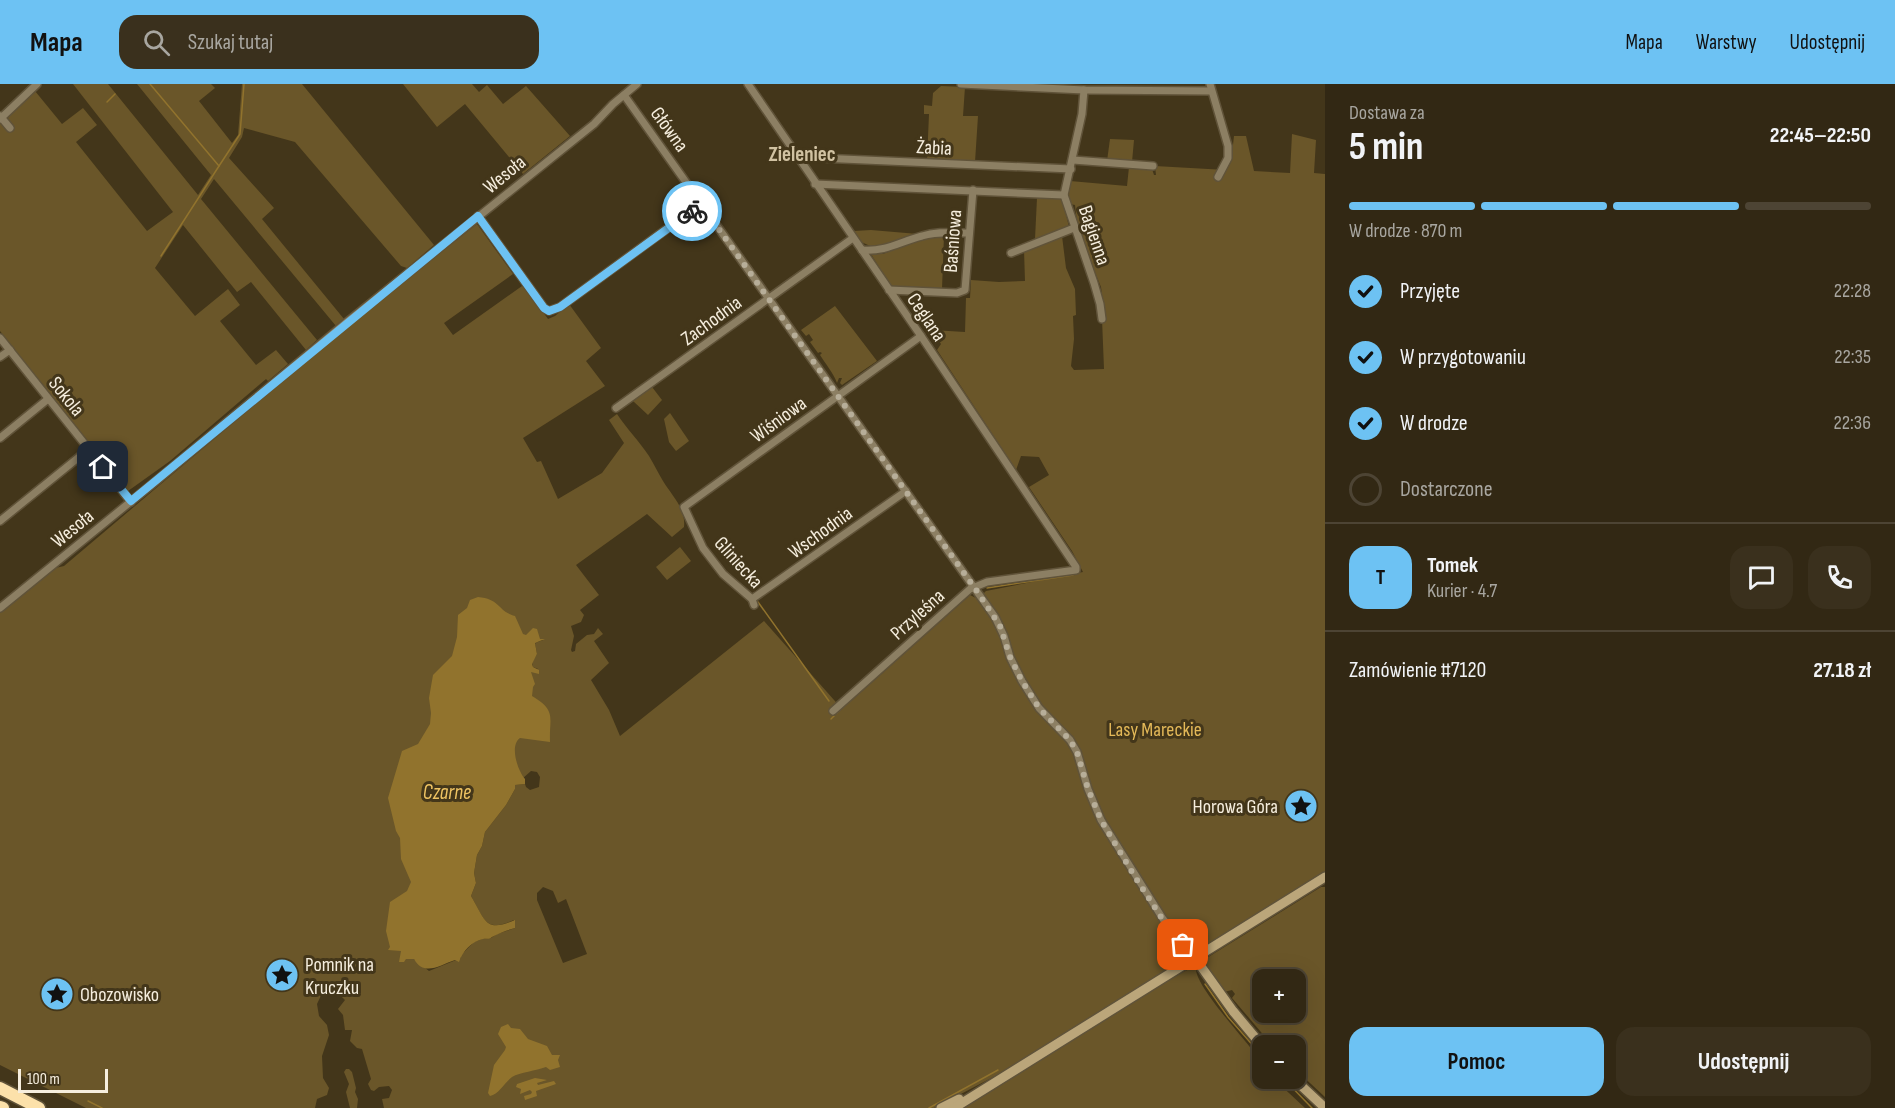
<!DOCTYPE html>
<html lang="pl">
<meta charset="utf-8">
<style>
body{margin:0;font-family:"Sofia Sans Condensed",sans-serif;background:#3a301d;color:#f1f3f6;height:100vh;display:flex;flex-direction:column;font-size:22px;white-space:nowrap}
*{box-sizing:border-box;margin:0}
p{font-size:20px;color:#a8a6a0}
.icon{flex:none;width:33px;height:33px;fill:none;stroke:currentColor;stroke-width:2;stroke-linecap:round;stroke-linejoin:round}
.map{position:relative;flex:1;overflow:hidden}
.side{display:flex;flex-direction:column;background:#322814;width:570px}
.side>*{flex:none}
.fabs{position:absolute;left:1252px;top:885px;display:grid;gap:12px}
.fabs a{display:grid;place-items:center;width:54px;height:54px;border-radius:12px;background:#322814;box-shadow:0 6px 24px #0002,0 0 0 2px #4d4434;font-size:30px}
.scale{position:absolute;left:18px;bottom:15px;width:90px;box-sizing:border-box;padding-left:6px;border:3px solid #f6eede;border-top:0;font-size:16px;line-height:21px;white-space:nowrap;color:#f6eede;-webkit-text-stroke:4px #43361a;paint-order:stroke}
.pin{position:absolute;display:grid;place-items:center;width:51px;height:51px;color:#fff;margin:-26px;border-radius:12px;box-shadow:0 3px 9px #0006}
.courier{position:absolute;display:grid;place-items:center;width:60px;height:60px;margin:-30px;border:4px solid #6dc2f3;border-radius:50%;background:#fff;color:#222;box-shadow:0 2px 8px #0007}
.summary em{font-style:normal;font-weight:700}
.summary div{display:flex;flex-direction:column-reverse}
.summary{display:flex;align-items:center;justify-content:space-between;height:102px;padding:0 24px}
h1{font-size:39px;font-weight:700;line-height:45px}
.bar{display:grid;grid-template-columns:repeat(4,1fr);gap:9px 6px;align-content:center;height:72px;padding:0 24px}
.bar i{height:8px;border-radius:4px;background:#4d4434}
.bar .current{background:#6dc2f3}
.bar p{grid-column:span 4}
.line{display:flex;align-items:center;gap:15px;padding:0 24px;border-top:2px solid #4d4434}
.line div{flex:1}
.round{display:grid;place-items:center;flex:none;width:63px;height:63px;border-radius:18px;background:#3a301d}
ol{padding:0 24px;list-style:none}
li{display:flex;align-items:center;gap:18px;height:66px}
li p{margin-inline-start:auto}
li .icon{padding:6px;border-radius:50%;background:#6dc2f3;color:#111;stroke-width:4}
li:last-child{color:#a8a6a0}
li i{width:33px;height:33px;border:3px solid #4d4434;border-radius:50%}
.cta{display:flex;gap:12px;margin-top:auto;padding:12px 24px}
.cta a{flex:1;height:69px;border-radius:18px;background:#6dc2f3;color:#111;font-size:24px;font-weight:700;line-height:69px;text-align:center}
.cta a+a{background:#3a301d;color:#f1f3f6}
header{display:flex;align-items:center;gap:36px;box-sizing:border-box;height:84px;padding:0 30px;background:#6dc2f3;color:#111}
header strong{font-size:28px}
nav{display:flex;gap:33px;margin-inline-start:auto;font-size:21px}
.search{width:420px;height:54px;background:#3a301d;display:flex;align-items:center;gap:15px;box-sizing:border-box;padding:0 21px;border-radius:18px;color:#a8a6a0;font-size:22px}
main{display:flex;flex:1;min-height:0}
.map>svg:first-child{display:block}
.green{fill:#6a5629;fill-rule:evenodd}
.water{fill:#91732d}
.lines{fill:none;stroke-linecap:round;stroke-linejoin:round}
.stream{stroke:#91732d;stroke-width:1.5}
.street-casing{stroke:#605339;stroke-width:10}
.secondary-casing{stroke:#605339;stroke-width:12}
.highway-casing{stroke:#605339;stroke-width:15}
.street{stroke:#8c7f63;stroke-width:7}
.secondary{stroke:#bba67a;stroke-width:9}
.highway{stroke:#fce1aa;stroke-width:12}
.done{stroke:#b7ae99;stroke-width:6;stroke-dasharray:0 10.8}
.route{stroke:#6dc2f3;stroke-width:8}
.labels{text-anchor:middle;stroke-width:6;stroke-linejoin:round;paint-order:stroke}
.street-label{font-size:20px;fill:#f6eede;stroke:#43361a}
.park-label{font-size:20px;fill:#e4b958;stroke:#43361a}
.poi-label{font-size:20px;fill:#f6eede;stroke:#43361a;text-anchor:start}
.neighbourhood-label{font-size:21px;font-weight:bold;fill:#d1c2a2;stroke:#43361a}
.water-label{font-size:21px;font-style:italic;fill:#eec362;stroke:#43361a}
</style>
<header>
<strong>Mapa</strong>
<div class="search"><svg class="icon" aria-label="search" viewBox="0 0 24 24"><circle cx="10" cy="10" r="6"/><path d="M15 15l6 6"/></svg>Szukaj tutaj</div>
<nav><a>Mapa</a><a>Warstwy</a><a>Udostępnij</a></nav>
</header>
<main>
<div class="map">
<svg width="1325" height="1024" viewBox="0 0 1325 1024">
<rect width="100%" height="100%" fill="#43361a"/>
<g class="green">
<path d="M73,0H108L198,111L211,91L137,0H211L215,4L199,17L232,59L238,51L242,0H302L434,161L407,184L401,182L295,58L244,44L242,53L229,74L274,124L262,135L344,235L336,242L214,95L201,115L317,256L306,266L251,198L237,208L183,141L155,184L195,232L228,205L240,221L220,237L256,281L276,266L288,280L268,297L266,295L170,377L128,407L0,247V40L35,7L62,40L83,24L97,41L76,58L147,147L173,128Z"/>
<path d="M403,0H472L479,8L487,1L503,20L526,2L570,52L523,90L465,20L437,43Z"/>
<path d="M941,2L965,3L963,32H978L975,78L927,76L929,30H924V21L932,22L933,9Z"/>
<path d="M1292,50L1316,56L1314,89L1325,90V788L1203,864L1194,867L1192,865L1185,870L1183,875L1164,888L1001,989L934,1024H384L382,1015L389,1014L392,1006L389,1002L379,1003L374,1007L371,1006L368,1000L371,995L362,965L357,964L350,957L352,946H345L343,931L338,925L345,916L332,903L324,905L317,920L319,932L327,941L329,951L322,972L323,994L329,1004L327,1011L317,1015L315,1024H86L0,981V528L51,485L64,482L356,235L477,140L513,190L444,239L453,251L522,202L526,204L548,235L555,232L569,220L601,264L586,277L605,302L523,354L537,378L541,377L558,415L602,389L624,359L609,336L617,330C627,345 639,357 649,372C654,380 658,389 663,397C672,412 686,424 684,443L672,453L647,430L576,481L599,511L580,526L584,531L581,538L571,542L574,552L571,566L572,568L575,567L576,560L587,551L594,550L598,544L603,550L594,557L609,579L591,596L609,626L620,652L764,537L842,625L970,511L978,515L986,507L1083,488L1072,467L1029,403L1049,391L1039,373L1021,372L1016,386L937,266L941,260L932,246L965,248L966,214H970L971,196L999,198L1025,197L1024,166L1062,152L1066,184L1075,205L1076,231L1073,232L1074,255L1071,282L1074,286L1104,285L1102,235L1105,234L1101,203L1078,147L1075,121L1070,120L1068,112L1070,97L1127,102L1129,83L1152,85L1154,91H1156L1155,82L1226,86L1231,78L1234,52H1246L1254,87L1290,89ZM538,555L543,556L535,559L537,570L532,579L533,583L538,585L529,588L508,672L522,695L531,687L537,688L540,693L539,703L530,706L526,703L525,700L515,701V705L506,721L485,748L482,762L477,771L474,789L476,799L471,812C485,836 485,849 514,836L515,844L497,850L491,854L482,855L474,858L461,871V874L429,887L414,875H405L414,773ZM543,803L553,807L558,819L566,815L587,870L563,879L537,816V809Z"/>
<path d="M1110,55L1134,56L1132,78L1107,77Z"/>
<path d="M1037,114L1060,115L1063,118L1069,143L1035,155Z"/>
<path d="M871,146L918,150L877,165L859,157L854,147Z"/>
<path d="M930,151H944L942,205L898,204L890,201L871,170H883Z"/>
<path d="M835,222L877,277L842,301L840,299L842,294H839L837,299C833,288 826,281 820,271L822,269L820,268L818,269L810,258L813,256L809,250L806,252L801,246Z"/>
<path d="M652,303L662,316L648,331L633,317Z"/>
<path d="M670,329L689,357L676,367L669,358L664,335Z"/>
<path d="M680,463L691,477L667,496L656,483Z"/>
<path d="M1321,803H1325V1013L1296,986V962L1272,961L1232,914L1235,910L1232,906L1224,908L1204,879L1205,875ZM1263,896H1296V928H1263Z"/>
<path d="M1191,884L1196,886C1198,905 1244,954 1257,972C1260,977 1258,979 1263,983V994L1274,995L1305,1024H960L1155,903Z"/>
<path d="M346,985H349L352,988L356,1004L355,1008L358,1015L357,1024H350L346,1008L349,1000L344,988Z"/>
</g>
<g class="water">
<path d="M478,513C501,515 497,527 515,532L523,550L526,551L533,544L537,545L540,555H545L535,559L537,570L532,580L533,583L539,586V590L531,588L535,600L533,603L532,612C557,627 549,633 550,658L520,654C509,662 518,687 525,695V700L515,701V705L506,721L485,748L482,762L477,771L474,789L476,799L471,812C486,837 485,849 515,836V844C507,846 500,849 492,853C488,856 488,854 483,855C472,857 462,868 459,878L455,876C440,881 424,893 414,875H406L404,878H399L401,867L388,866L390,863L386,847L390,818L407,807L411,798L401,775L400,754L396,747L388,714L402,667L418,660L430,640L431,629L429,614L433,591L452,572L457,553L458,531L467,524L470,516Z"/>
<path d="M508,940L511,944L520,945L528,955L547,962L552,971H560L558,976L560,983L550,986L546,983C536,987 520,988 512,993C504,999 499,1010 490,1012L488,1009L494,981L505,966L506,963L498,950L501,943Z"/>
<path d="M535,994L547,996L537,999L538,1001L554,997L556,1000L536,1007L537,1012L525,1016L524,1012L531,1010L532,1008L530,1006L520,1010L521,1005L516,1003L517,1000Z"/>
</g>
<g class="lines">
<g class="stream">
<path d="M150,0L219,82L240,50L244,0"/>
<path d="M107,18L115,10"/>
<path d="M161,172L219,82"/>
<path d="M987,504L1073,491"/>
<path d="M758,518L829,617"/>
<path d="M837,629L863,605"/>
<path d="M831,635L834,632"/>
<path d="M1205,900L1228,933L1263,973"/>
<path d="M1283,994L1312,1024"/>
<path d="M88,1017L102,1024"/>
<path d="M929,1024L998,986"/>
</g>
<defs>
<g id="street">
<path d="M748,0L921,252L1076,483V486L987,498L970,505L833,627"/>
<path d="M961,0L1084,6L1211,7"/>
<path d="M1210,0L1228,62V74L1218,93"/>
<path d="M1084,6L1082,30L1064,111L1094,199L1100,220L1102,235"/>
<path d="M624,11L995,533L1004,552L1010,573L1022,597L1039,624L1070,656L1077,668L1088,705L1101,736L1163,835L1195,874"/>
<path d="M0,32L10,44"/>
<path d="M0,35L37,0"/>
<path d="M797,73L1071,85"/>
<path d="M1073,76L1153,82"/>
<path d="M815,100L1064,111"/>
<path d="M478,132L544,224L549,227L560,223L701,120"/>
<path d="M862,166C886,168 899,158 922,152C937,147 953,149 969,149"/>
<path d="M1011,169L1074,144"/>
<path d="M889,206L957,209L965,206L973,106"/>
<path d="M0,254L131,418"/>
<path d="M0,273L10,266"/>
<path d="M616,324L853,154"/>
<path d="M0,354L48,315"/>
<path d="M0,437L89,365"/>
<path d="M752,515L906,407"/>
<path d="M754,521L752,515L723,490L703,464L684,423L921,252"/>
<path d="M0,524L156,397L347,238L594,40L613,20L637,0"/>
</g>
<g id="secondary">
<path d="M1195,874L1233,927L1263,963"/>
<path d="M1293,994L1325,1024"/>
<path d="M941,1024L959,1015"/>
<path d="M954,1024L1325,793"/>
</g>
<g id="highway">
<path d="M0,1004L39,1024"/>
<path d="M0,1023L3,1024"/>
</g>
</defs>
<use href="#street" class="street-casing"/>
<use href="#secondary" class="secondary-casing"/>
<use href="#highway" class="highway-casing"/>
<use href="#street" class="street"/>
<use href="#secondary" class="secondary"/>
<use href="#highway" class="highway"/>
</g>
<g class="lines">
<path class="done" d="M692,127L701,120L979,510L1000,542L1010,573L1022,597L1039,624L1070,656L1077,668L1088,705L1101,736L1135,793L1163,836L1183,861"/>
<path class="route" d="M103,383L131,417L478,132L544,224L549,227L560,223L692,127"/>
</g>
<defs>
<symbol id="sight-disc" viewBox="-11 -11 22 22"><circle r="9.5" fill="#6dc2f3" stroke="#43361a"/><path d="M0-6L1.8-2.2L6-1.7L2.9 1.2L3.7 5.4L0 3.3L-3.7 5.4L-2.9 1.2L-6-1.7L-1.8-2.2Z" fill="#111"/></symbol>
</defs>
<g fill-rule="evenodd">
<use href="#sight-disc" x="1282" y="703" width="38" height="38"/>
<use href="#sight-disc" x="263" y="872" width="38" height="38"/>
<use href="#sight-disc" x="38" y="891" width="38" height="38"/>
</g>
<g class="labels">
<g class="street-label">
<text transform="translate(670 45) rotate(54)" y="7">Główna</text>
<text transform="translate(934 63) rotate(3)" y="7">Żabia</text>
<text transform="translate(504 90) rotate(-39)" y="7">Wesoła</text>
<text transform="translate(1095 151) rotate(71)" y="7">Bagienna</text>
<text transform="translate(952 157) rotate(-86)" y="7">Baśniowa</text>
<text transform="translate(927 233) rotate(56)" y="7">Ceglana</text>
<text transform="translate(711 236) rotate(-36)" y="7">Zachodnia</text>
<text transform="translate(67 312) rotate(51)" y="7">Sokola</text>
<text transform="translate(778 335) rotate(-36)" y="7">Wiśniowa</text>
<text transform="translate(72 444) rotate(-39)" y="7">Wesoła</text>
<text transform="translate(820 448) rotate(-36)" y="7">Wschodnia</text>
<text transform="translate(739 478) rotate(48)" y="7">Gliniecka</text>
<text transform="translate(917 530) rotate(-42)" y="7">Przyleśna</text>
</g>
<g class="park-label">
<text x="1155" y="652">Lasy Mareckie</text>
</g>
<g class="poi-label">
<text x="1278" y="729" text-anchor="end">Horowa Góra</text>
<text x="305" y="887">Pomnik na<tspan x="305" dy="23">Kruczku</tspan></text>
<text x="80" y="917">Obozowisko</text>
</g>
<g class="neighbourhood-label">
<text x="802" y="77">Zieleniec</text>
</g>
<g class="water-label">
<text x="447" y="715">Czarne</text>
</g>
</g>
</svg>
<div class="fabs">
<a>+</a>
<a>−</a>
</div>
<div class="scale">100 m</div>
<div class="pin" style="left:1183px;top:861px;background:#ea580c"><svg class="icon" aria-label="bag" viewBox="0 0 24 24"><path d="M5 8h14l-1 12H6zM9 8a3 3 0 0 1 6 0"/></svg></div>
<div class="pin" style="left:103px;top:383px;background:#1f2937"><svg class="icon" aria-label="home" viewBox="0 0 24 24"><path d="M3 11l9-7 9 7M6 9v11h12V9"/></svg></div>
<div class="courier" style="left:692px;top:127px"><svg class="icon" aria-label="bike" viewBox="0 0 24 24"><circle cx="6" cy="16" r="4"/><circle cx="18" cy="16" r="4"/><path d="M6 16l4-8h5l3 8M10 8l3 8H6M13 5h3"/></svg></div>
</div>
<section class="side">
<div class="summary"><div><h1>5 min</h1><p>Dostawa za</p></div><em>22:45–22:50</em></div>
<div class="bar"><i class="current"></i><i class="current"></i><i class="current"></i><i></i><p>W drodze · 870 m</p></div>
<ol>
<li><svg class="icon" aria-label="check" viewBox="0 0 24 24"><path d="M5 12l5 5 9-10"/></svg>Przyjęte<p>22:28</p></li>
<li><svg class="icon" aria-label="check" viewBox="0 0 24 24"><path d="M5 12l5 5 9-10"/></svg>W przygotowaniu<p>22:35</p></li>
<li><svg class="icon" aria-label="check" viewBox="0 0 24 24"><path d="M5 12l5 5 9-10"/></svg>W drodze<p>22:36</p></li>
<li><i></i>Dostarczone</li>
</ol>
<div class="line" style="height:108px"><b class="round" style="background:#6dc2f3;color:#111">T</b><div><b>Tomek</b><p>Kurier · 4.7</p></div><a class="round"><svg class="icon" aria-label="chat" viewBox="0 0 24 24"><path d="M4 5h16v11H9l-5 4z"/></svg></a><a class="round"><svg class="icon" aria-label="phone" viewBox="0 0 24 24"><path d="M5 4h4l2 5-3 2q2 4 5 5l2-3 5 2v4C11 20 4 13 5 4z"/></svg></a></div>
<div class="line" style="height:78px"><div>Zamówienie #7120</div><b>27.18 zł</b></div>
<div class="cta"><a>Pomoc</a><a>Udostępnij</a></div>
</section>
</main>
